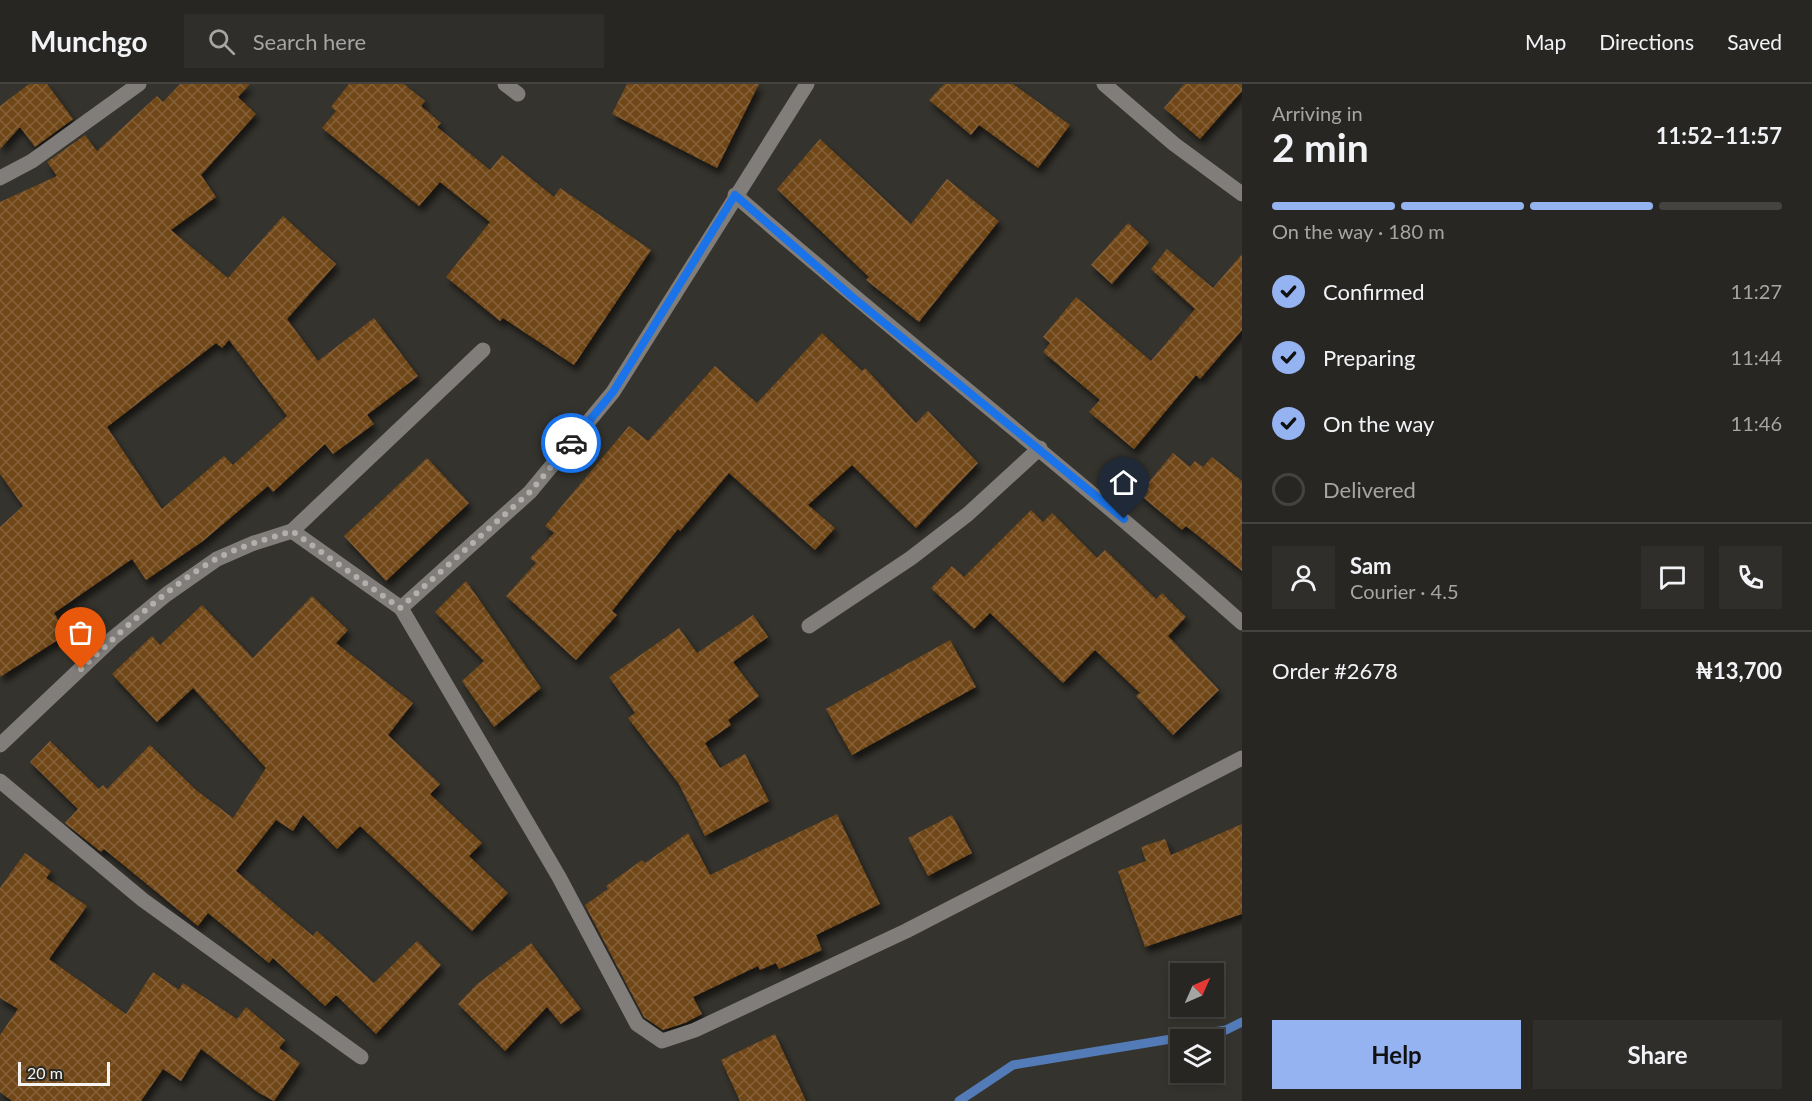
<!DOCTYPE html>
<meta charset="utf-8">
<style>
body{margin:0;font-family:Lato,sans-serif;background:#302e2a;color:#f1f3f6;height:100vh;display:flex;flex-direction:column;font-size:22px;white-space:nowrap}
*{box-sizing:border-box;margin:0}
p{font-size:20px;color:#a5a5a5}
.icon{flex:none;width:33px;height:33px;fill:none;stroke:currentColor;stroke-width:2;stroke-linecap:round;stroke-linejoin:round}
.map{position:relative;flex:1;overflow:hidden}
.drawer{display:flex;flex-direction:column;background:#282622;width:570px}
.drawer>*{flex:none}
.needle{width:39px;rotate:45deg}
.buttons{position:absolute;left:1170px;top:879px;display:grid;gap:12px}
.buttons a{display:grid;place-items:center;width:54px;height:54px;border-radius:0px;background:#282622;box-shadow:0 3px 9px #0003,0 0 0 2px #444340;font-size:30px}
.scale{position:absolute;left:18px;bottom:15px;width:92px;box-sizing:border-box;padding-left:6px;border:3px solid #f5f4f0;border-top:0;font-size:16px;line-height:21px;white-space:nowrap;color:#f5f4f0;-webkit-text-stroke:4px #2b2923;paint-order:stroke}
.pin{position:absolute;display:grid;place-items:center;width:51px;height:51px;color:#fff;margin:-62px -26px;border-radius:50% 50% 50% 0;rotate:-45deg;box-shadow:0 0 6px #0007}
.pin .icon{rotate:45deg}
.courier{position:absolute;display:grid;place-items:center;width:60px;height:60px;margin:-30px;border:4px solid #1a73e8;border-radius:50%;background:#fff;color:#222;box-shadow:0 2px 8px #0007}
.overview em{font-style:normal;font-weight:700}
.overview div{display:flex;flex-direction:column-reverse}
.overview{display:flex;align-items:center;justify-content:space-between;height:102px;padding:0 30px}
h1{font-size:39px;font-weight:700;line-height:45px}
.bar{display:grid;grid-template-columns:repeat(4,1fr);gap:9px 6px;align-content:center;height:72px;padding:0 30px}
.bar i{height:8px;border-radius:4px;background:#444340}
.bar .active{background:#95b2f1}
.bar p{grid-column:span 4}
.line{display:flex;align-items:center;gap:15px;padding:0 30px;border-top:2px solid #444340}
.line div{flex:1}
.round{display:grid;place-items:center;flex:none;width:63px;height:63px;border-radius:0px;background:#302e2a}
ol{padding:0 30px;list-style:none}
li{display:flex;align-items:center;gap:18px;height:66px}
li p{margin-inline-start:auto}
li .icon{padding:6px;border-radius:50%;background:#95b2f1;color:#111;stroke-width:4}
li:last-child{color:#a5a5a5}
li i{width:33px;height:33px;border:3px solid #444340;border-radius:50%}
.action{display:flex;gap:12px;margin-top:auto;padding:12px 30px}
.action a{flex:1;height:69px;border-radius:0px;background:#95b2f1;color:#111;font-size:24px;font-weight:700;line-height:69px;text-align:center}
.action a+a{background:#302e2a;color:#f1f3f6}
header{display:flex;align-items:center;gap:36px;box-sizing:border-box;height:84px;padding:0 30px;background:#282622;border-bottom:2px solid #444340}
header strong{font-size:28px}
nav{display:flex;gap:33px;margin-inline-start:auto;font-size:21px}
.search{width:420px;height:54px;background:#302e2a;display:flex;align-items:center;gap:15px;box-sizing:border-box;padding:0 21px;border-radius:0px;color:#a5a5a5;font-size:22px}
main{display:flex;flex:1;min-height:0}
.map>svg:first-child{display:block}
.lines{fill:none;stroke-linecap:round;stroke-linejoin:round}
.stream{stroke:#537bb7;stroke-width:9}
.building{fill:url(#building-cross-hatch);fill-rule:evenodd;filter:url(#shadow)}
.minor{stroke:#807d7b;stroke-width:15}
.done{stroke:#b2b0ac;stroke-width:6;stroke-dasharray:0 10.8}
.route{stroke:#1a73e8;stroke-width:8}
</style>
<header>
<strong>Munchgo</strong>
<div class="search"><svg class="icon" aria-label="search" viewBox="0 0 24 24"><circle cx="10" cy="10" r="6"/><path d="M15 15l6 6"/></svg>Search here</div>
<nav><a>Map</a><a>Directions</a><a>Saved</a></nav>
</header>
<main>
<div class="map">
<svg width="1242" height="1017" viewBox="0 0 1242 1017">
<defs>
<pattern id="building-cross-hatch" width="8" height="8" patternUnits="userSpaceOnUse" patternTransform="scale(1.5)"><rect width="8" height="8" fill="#704618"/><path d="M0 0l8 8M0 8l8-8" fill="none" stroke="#85613a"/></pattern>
<filter id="shadow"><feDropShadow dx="3.5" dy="6" stdDeviation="3" flood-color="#0009"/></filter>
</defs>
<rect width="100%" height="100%" fill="#35332d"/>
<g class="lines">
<path class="stream" d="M959,1017L1013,981L1226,946L1242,938"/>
</g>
<g class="building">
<path d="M29,0H47L73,35L35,63L20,43L0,65V22Z"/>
<path d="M180,0H250L238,13L256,30L201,91L216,113L171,146L228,194L283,132L336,180L287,235L318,277L374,234L418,292L367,331L374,340L333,370L325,360L273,408L268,402L203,457L146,496L132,475L54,529L67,550L0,593V443L23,422L0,390V118L57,92L47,78L85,51L97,67L157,12L163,18ZM229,256L287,332L233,381L224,372L162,425L107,343L216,259L222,264Z"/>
<path d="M349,0H404L425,17L421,22L441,39L437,43L490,86L502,71L554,113L560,104L651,166L574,281L503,234L500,237L446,193L490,138L440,98L419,122L322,44L336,27L331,23Z"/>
<path d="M627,0H759L717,84L612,30Z"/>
<path d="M944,0H1013L1070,41L1038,84L979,41L971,51L929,16Z"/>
<path d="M1184,0H1242V7L1200,55L1164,24Z"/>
<path d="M820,55L911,140L947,95L999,137L919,238L866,196L869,193L777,105Z"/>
<path d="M1128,139L1149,158L1112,200L1091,181Z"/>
<path d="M1167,165L1213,204L1242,170V246L1200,295L1196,291L1134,365L1089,328L1100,316L1043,268L1050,259L1043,253L1076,213L1151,277L1195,225L1151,185Z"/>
<path d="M822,249L862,287L865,284L916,339L928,327L978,379L916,444L852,381L808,421L835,444L815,466L729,389L680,447L678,445L612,527L617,531L576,576L506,512L536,479L530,474L554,449L545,442L629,342L648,357L715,282L757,319Z"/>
<path d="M1173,369L1190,383L1195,377L1203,383L1212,373L1242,397V487L1186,442L1182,446L1139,410Z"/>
<path d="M427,374L469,419L386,497L344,452Z"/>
<path d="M1031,426L1043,438L1052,429L1097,474L1105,466L1156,515L1162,509L1186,533L1168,552L1219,606L1173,651L1136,612L1140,609L1095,566L1063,599L990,529L974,545L931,504L952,482L964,493Z"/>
<path d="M466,497L541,604L494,643L462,597L484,577L435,528Z"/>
<path d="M312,512L348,546L336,559L413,619L388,651L440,700L430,710L482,759L469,772L508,809L472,847L360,742L337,765L303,731L293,747L276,736L236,787L313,852L317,847L374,899L417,857L441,881L376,950L336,911L325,922L273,874L269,879L208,829L198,842L104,765L101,768L65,739L78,725L30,678L50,657L99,705L103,701L107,705L150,661L196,706L233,734L266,684L193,604L157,638L112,590L152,552L160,561L202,521L253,574Z"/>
<path d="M753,531L768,553L733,578L759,612L728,636L731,641L705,659L720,684L745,670L769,717L705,752L679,700L628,634L635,629L609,593L679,544L697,569Z"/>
<path d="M950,556L976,603L852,671L826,625Z"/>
<path d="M837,730L880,820L816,851L822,866L779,885L776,879L760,886L758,882L693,913L702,930L685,939L663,946L644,933L585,821L608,805L606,802L642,776L645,779L688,749L710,791Z"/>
<path d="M952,731L972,769L928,792L908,754Z"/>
<path d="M1242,740V830L1145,863L1118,787L1146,777L1141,763L1165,755L1171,771Z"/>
<path d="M25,769L51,787L46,794L87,822L49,875L126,930L153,888L179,906L183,899L237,935L246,923L285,956L279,964L300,979L274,1017L259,1009L201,965L181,997L163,985L141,1017H12L0,1008V951L18,925L0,914V804Z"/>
<path d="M531,859L581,925L561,940L547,923L505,967L458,920L476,901Z"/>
<path d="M775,950L806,1017H740L721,976Z"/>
</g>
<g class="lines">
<g class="minor">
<path d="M505,0L518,10"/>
<path d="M807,0L613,308L530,408L401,524L559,793L637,940L662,957L695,946L906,847L1242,674"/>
<path d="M1104,0L1174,60L1242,110"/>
<path d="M0,94L32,77L139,0"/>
<path d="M735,111C902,256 1077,392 1242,539"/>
<path d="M292,447L401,524"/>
<path d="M809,542L911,474L968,430L1040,364"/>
<path d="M0,661L113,554L167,510L217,475L254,459L292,447L483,266"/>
<path d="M0,697L143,816L361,973"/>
</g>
</g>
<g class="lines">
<path class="done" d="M81,585C119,549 172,499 218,474C241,462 267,455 292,447L400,524L530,408L571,359"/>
<path class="route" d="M571,359L613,308L735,111L850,211L1124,435"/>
</g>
</svg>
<div class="buttons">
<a><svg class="needle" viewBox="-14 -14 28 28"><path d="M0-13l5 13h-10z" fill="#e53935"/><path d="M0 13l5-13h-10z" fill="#a5a5a5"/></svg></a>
<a><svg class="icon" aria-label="layers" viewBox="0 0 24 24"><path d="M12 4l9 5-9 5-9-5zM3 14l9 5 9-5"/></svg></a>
</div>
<div class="scale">20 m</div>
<div class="pin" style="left:81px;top:585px;background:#ea580c"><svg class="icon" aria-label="bag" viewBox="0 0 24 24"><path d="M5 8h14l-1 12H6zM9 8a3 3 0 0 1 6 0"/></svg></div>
<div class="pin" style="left:1124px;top:435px;background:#1f2937"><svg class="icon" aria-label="home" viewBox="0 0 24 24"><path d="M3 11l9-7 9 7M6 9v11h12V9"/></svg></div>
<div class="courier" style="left:571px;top:359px"><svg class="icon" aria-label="car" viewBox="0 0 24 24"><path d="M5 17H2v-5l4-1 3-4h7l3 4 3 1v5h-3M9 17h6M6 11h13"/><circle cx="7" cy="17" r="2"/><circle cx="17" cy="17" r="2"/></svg></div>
</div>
<section class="drawer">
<div class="overview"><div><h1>2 min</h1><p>Arriving in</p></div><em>11:52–11:57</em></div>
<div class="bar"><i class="active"></i><i class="active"></i><i class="active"></i><i></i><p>On the way · 180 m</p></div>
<ol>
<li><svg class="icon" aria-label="check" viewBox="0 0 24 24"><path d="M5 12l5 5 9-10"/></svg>Confirmed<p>11:27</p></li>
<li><svg class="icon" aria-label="check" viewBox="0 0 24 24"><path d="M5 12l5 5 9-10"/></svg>Preparing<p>11:44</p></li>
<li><svg class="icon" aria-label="check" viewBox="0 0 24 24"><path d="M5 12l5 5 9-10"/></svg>On the way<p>11:46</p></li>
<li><i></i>Delivered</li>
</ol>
<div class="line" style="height:108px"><a class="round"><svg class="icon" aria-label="person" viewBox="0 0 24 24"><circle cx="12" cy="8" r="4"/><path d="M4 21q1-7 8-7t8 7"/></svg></a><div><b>Sam</b><p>Courier · 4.5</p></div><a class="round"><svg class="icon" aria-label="chat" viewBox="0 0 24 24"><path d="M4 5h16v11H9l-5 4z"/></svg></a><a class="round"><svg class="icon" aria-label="phone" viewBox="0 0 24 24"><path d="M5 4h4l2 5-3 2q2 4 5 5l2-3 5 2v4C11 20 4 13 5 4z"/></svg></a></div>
<div class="line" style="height:78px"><div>Order #2678</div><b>₦13,700</b></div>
<div class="action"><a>Help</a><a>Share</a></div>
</section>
</main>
